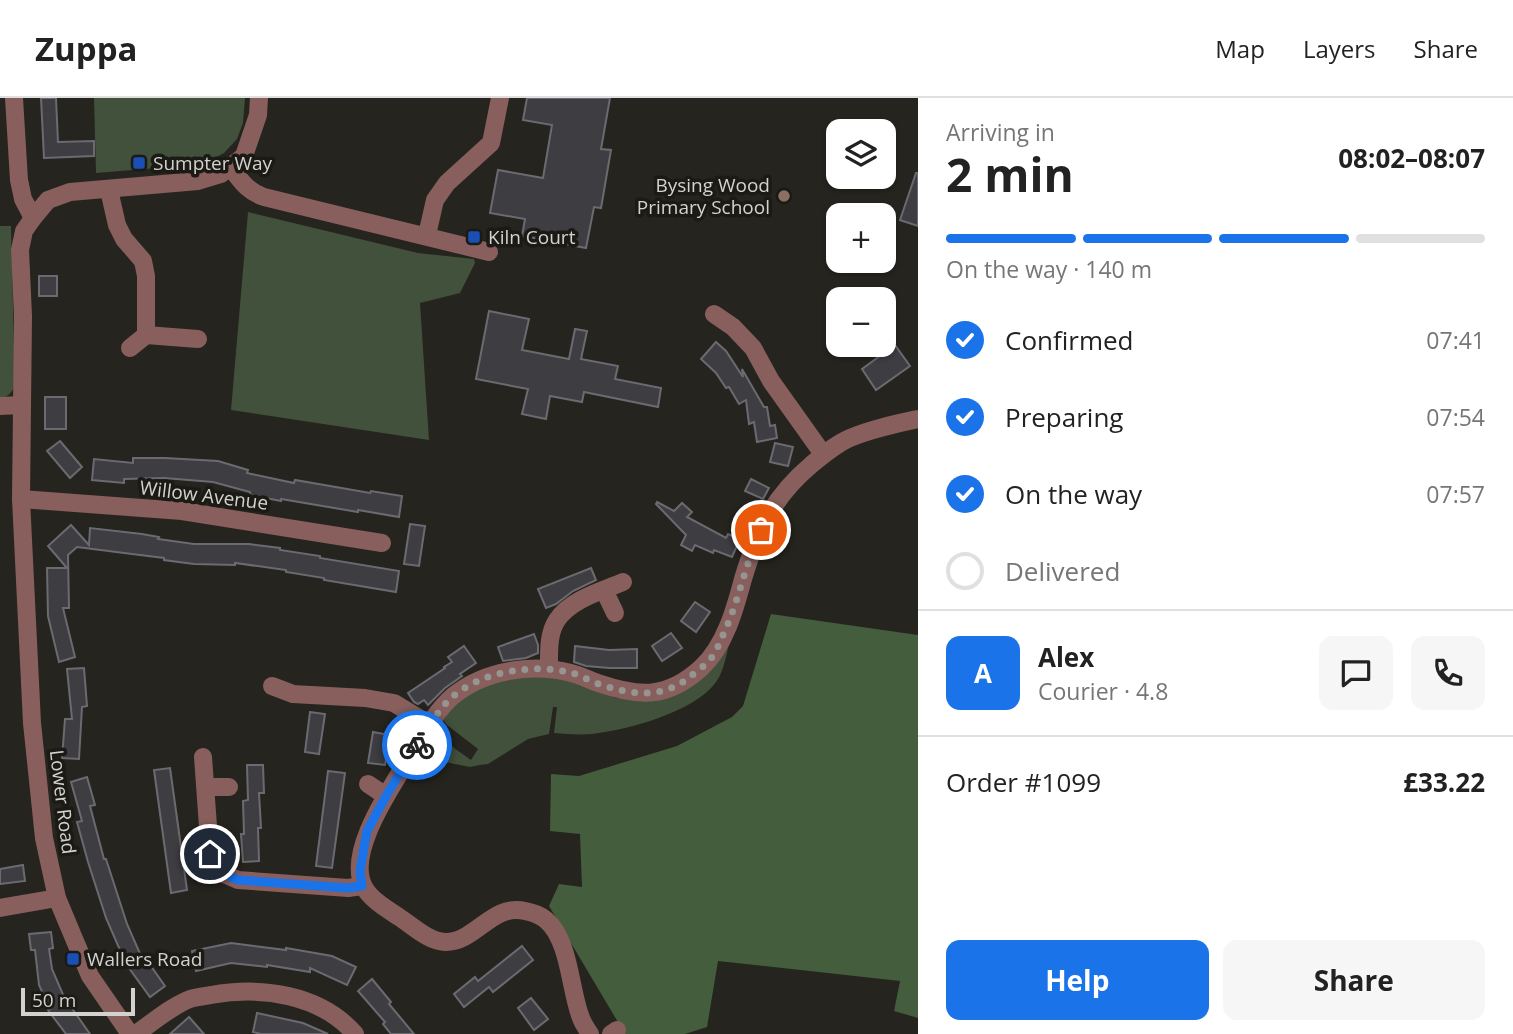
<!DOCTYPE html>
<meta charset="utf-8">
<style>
body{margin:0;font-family:"Open Sans",sans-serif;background:#f6f6f6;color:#222;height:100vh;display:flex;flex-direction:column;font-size:26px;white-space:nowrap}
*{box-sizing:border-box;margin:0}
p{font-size:23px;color:#767676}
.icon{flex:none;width:38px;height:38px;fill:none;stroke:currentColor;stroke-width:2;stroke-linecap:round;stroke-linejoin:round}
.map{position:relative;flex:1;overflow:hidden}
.details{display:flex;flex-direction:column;background:#fff;width:595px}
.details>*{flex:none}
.fabs{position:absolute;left:826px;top:21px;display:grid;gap:14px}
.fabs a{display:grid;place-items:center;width:70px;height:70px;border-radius:14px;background:#fff;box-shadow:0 2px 5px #0004;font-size:35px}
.scale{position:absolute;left:21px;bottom:18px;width:114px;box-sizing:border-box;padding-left:7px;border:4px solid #d3d2cf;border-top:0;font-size:19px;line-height:24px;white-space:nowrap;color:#d3d2cf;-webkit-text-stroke:5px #1b1a15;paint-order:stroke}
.pin{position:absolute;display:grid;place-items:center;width:60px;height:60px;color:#fff;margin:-30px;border:4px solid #fff;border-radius:50%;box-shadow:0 2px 7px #0007}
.courier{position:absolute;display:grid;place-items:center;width:70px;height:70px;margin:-35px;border:5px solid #1a73e8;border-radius:50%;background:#fff;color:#222;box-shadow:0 2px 9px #0007}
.headline em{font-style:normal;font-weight:700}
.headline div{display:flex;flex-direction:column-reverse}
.headline{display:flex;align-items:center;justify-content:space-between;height:119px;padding:0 28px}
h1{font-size:46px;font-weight:700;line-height:52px}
.bar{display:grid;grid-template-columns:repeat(4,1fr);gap:10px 7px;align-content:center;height:84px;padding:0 28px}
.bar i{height:9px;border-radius:5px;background:#e0e0e0}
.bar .active{background:#1a73e8}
.bar p{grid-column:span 4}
.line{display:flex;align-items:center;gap:18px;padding:0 28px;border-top:2px solid #e0e0e0}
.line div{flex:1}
.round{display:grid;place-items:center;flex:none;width:74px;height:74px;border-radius:14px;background:#f6f6f6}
ol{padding:0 28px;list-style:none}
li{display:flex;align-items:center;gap:21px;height:77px}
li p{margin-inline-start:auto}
li .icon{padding:7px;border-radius:50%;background:#1a73e8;color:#fff;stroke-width:4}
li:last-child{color:#767676}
li i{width:38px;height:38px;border:4px solid #e0e0e0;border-radius:50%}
.primary-button{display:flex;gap:14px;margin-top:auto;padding:14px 28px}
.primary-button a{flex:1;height:80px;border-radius:14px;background:#1a73e8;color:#fff;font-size:28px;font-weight:700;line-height:80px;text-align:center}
.primary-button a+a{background:#f6f6f6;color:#222}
header{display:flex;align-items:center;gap:42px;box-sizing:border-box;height:98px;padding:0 35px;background:#fff;border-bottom:2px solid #e0e0e0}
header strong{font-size:33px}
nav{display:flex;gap:38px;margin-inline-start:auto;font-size:24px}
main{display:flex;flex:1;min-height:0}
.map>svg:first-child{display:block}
.green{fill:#41513b}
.forest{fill:#445d3c}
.building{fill:#3e3d42;stroke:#6b6a70;stroke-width:2}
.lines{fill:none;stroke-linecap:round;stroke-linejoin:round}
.minor{stroke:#885f5c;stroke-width:18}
.done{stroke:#969591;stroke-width:7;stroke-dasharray:0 12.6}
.route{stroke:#1a73e8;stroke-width:9}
.transit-dot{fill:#1a4fb4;stroke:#1b1a15;stroke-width:2.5}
.education-dot{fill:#8d6e63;stroke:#1b1a15;stroke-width:2.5}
.labels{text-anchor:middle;stroke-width:7;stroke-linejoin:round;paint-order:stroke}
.poi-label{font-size:19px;fill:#d3d2cf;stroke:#1b1a15;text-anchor:start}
.street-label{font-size:19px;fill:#d3d2cf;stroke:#1b1a15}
</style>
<header>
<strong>Zuppa</strong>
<nav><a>Map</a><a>Layers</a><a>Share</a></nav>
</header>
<main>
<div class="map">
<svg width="918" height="936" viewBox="0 0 918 936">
<rect width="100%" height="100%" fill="#25241e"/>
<g class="green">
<path d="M94,0H245L243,25L237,41L224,55L209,63L193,67L96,75Z"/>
<path d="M248,114L418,155L474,161L475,165L460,195L420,205L429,342L231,312Z"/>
<path d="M0,128H11L15,288C11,295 8,299 0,301Z"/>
<path d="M731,538C727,552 725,572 716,584C695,614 627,632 592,636C579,637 566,636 554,635L557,609H553L549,636L528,641L488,666L480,667L470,669L430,661L416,662L433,633H438L454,650L471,662L478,651L447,627L442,621L456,603L488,585L543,576L584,586L616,600H657Z"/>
</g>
<path class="forest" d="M771,516L918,537V920L894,913L900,883L718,863L707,929L685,936H625L549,808L559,786L582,789L580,736L550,733L551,676L579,678L677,648L732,619L743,608Z"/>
<g class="building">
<path d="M41,0H56L58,44L94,43V58L44,60Z"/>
<path d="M527,0H610L601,51L611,52L601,110L594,109L586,150L522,138L525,121L490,115L498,72L543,80L552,27L523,22Z"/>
<path d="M916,75H918V128L900,122Z"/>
<rect x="39" y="178" width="18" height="20"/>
<path d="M489,213L529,221L522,252L569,261L575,231L587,233L581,261L618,268L615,281L661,290L658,309L584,294L582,304L550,298L546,321L522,316L528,291L476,281Z"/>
<path d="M716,244L726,253L743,279L742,271L764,309H767L770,328L775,327L777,340L757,344L754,324L749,326L746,302L739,306L729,289L726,290L716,275L701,261Z"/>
<path d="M895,247L910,268L876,292L862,271Z"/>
<rect x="45" y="299" width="21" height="32"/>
<path d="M60,343L82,369L70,380L47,353Z"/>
<path d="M775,345L793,349L788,368L770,364Z"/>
<path d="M133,360H165L218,363L248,372L247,375L294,385L295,382L370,395L371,393L402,398L399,419L358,412V414L281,401V403L250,397V394L213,384L164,380L124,381V385L92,382L94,361L133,365Z"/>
<path d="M751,381L769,390L763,401L745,393Z"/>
<path d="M657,404L674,413L682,405L692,414L687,419L726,440L728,436L740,441L732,459L714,452L713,455L695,447L692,453L681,447L686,437L656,406Z"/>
<path d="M410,426L425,428L419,468L404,466Z"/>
<path d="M71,427L89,447L90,430L142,436L159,439L158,441L194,446H249L280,450V452L320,458V460L399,473L396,494L324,482V480L286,474V472L235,465V467L194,466L164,462V460L140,457L77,449L68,457L69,510H63L75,559L59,564L48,518L47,470H67L48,448Z"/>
<path d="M591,470L596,482L573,493L556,506L546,510L538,491Z"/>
<path d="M695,504L710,514L696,534L681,523Z"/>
<path d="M671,535L682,550L662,563L652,548Z"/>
<path d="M534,536L538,547V555L526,560L503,563L498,549Z"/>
<path d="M464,548L476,565L460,576L462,578L445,590L428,607L424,602L418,606L414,604L408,595L445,570L444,569L452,564L448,559Z"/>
<path d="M575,548L609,552L637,551V570H609L586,568L574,564Z"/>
<path d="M84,570L87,608L82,609L79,661L62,660L65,621H72L67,571Z"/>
<path d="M310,614L325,616L319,656L305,654Z"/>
<path d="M373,634L390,637L385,667L368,665Z"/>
<path d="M247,667H263L264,695H259L261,730H258L259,763L243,764L241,736H244L243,703L248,702Z"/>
<path d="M170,670L187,792L171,795L154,672Z"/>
<path d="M328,673L345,675L332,770L316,768Z"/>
<path d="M87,679L95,707L90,708L104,761H106L127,826L145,867L148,864L165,888L150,899L126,866L106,820L88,764L77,724L82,723L71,684Z"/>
<path d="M23,767L25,783L0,786V771Z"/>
<path d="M51,834L53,850L49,851L52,871L64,899L90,936H66L48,912L50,911L39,887L35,852H31L29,836Z"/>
<path d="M231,845L286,852V850L332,858L356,869L347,887L310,870V874L267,867V869L231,865L196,873L192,853Z"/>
<path d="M522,848L533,862L493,894L489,889L464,909L454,896L475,879L478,883Z"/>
<path d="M372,881L391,904L389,906L414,936H391L383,926L385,924L358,893Z"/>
<path d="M531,900L548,921L534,932L518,910Z"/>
<path d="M257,915L303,925L328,936H261L253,934Z"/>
<path d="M189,919L204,936H170Z"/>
</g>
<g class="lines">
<g class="minor">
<path d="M14,0L19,82L23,101L33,120"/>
<path d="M231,70C241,83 248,94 264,99L489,154"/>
<path d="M109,92L117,127L124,141L143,163L146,178V237L198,241"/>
<path d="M427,137L435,102L447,85L491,45L500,0"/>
<path d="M714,216L733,229L753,250L771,283L823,356"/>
<path d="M130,250L146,237"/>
<path d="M0,308L21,307"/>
<path d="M21,401L182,413L382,445"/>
<path d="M604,492L615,515"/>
<path d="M549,570C549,555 548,535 557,522C571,501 602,493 623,484"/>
<path d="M272,588L293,596L365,600L394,605L430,627"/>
<path d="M203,659L210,756L217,773L238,782L348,790L362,788"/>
<path d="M368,686L386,698"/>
<path d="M206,689H229"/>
<path d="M0,810L57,800"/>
<path d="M130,936L90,878L75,843L57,800L44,740L32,625L21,401L23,218L20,152L24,133L33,120L48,102L70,94L198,83L221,76L244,58L258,17L259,0"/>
<path d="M136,936C153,924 170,909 190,901C196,899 204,898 211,897C261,888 320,896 355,936"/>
<path d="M590,936C587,931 583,926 581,920C570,893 570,842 546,822C539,816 533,815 525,813C492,805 475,845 445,844C428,843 413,828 399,819C387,811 371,802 364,789C346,756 389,693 406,665C420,643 433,615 453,598C485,572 532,565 571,575C580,577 589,582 598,585C639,599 667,601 701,570C725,548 735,511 743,481C758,432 772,400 811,367C823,357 836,346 850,340C871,331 895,326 918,321"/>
<path d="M611,936L617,932"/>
</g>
</g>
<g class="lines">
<path class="done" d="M417,647C428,631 437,613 451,600C481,573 534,565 572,575C580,577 588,582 596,585C627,596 659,602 687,581C696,574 708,566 714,556C718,550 720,543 723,537C739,503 745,466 761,432"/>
<path class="route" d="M210,756L217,773L238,782L348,790L362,788L360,773L367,733L386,698L417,647"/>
</g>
<g class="transit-dot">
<rect x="132" y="58" width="14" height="14" rx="3.5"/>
<rect x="467" y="132" width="14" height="14" rx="3.5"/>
<rect x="66" y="854" width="14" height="14" rx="3.5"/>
</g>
<circle class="education-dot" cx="784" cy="98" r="7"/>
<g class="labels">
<g class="poi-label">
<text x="153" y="72">Sumpter Way</text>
<text x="770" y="94" text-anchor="end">Bysing Wood<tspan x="770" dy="22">Primary School</tspan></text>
<text x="488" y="146">Kiln Court</text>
<text x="87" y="868">Wallers Road</text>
</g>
<g class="street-label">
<text transform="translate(204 397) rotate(7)" y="7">Willow Avenue</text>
<text transform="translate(63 704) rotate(83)" y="7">Lower Road</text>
</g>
</g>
</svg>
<div class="fabs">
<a><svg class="icon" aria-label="layers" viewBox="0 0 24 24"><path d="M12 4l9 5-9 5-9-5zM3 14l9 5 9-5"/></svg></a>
<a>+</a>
<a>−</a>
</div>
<div class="scale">50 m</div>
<div class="pin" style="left:761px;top:432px;background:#ea580c"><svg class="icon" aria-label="bag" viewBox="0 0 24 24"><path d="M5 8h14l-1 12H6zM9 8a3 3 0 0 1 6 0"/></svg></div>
<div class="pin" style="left:210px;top:756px;background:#1f2937"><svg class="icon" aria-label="home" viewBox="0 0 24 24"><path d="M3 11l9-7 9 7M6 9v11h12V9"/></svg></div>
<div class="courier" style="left:417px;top:647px"><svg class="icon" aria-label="bike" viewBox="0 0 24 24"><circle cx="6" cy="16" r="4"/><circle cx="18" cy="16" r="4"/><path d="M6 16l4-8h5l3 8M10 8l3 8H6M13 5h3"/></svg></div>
</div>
<section class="details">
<div class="headline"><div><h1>2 min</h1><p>Arriving in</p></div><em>08:02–08:07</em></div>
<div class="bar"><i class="active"></i><i class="active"></i><i class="active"></i><i></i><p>On the way · 140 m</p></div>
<ol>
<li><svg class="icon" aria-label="check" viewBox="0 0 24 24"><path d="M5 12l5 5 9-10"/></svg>Confirmed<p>07:41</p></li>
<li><svg class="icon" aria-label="check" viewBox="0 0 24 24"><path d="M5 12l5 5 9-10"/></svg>Preparing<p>07:54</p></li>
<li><svg class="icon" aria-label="check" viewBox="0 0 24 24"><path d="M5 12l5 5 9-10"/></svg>On the way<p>07:57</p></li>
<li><i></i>Delivered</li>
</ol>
<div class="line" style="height:126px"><b class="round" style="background:#1a73e8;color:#fff">A</b><div><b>Alex</b><p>Courier · 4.8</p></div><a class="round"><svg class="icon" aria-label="chat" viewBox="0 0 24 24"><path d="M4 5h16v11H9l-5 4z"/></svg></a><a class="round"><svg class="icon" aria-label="phone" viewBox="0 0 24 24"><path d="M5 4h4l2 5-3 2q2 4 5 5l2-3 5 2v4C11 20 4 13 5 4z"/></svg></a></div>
<div class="line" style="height:91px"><div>Order #1099</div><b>£33.22</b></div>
<div class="primary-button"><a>Help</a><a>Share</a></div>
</section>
</main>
